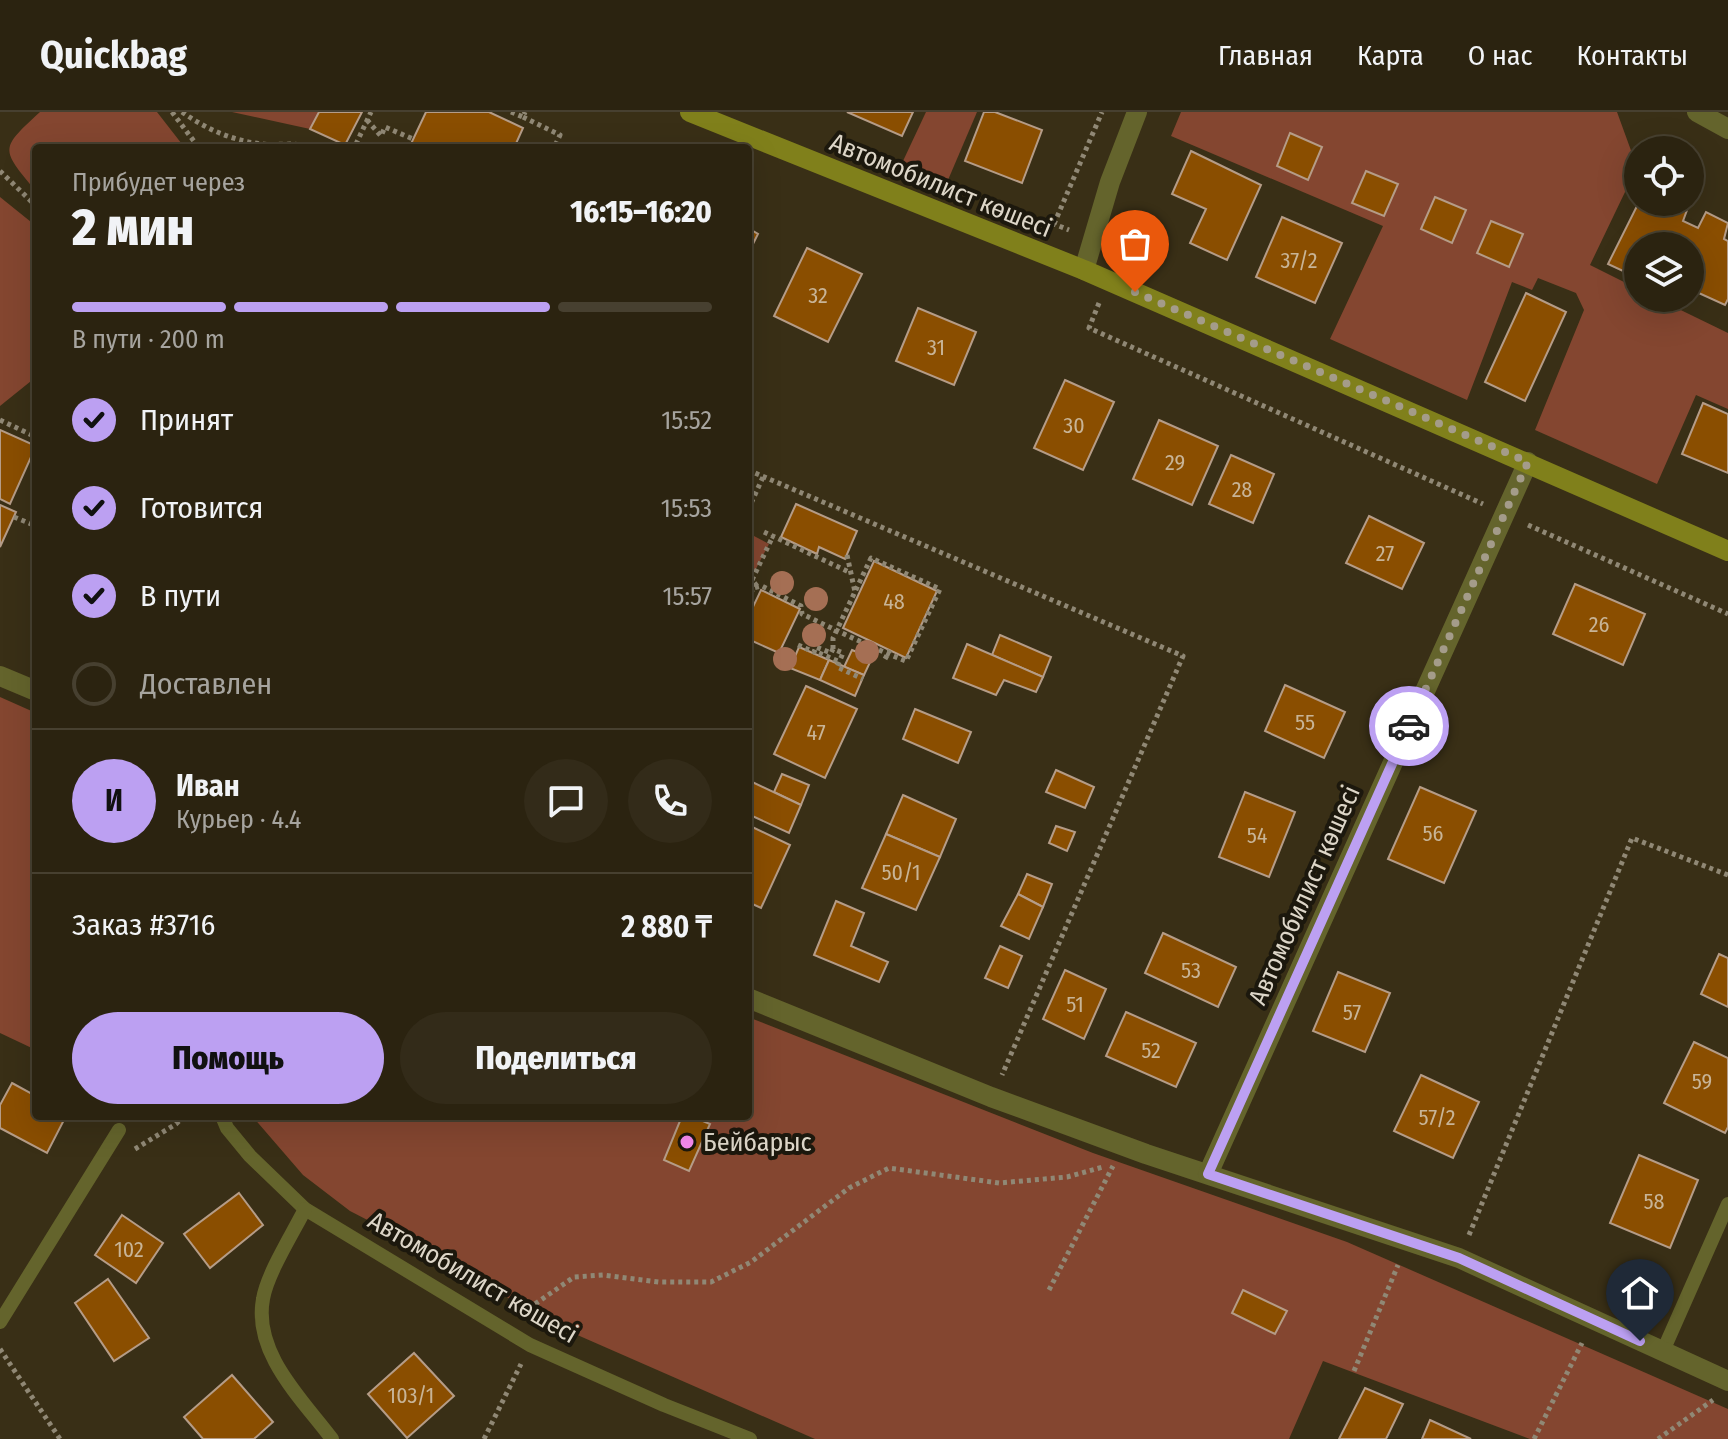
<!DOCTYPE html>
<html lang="ru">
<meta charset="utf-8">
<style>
body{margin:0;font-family:"Fira Sans Condensed",sans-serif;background:#332b19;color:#f1f3f6;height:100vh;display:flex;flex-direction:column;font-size:30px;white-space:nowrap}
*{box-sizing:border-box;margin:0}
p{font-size:26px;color:#a6a49f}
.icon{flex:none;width:44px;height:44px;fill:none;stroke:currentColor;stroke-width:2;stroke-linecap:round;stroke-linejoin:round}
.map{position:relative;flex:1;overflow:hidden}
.panel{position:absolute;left:32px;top:32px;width:720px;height:976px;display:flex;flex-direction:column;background:#2b2310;border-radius:8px;box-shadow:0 8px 32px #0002,0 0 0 2px #474030}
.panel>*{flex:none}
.tools{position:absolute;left:1624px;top:24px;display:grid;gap:16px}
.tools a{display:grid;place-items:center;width:80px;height:80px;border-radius:50%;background:#2b2310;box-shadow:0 8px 32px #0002,0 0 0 2px #474030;font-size:40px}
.pin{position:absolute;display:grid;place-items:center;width:68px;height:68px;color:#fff;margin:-82px -34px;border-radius:50% 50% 50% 0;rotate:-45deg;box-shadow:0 0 8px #0007}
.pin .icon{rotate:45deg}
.courier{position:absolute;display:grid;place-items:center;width:80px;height:80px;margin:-40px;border:6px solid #bca0f2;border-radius:50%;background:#fff;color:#222;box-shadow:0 2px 10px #0007}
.overview em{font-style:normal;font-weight:800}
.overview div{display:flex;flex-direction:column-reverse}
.overview{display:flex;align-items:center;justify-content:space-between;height:136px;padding:0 40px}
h1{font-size:52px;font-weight:800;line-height:60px}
.bar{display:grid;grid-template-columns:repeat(4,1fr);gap:12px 8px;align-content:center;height:96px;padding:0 40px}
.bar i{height:10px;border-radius:6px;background:#474030}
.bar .active{background:#bca0f2}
.bar p{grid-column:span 4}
.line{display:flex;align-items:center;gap:20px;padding:0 40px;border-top:2px solid #474030}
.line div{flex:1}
.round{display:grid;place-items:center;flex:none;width:84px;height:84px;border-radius:42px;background:#332b19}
ol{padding:0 40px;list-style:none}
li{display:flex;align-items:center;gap:24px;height:88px}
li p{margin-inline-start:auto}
li .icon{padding:8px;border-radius:50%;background:#bca0f2;color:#111;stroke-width:4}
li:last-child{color:#a6a49f}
li i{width:44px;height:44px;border:4px solid #474030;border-radius:50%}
.primary-button{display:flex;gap:16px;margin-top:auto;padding:16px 40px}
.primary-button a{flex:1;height:92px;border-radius:48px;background:#bca0f2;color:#111;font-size:32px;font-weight:800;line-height:92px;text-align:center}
.primary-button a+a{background:#332b19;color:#f1f3f6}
header{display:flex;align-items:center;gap:48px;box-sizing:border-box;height:112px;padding:0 40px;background:#2b2310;border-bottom:2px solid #474030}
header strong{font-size:38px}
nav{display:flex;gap:44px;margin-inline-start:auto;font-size:28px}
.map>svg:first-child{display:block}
.green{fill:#844630}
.building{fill:#8a4e00;stroke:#b59c87;stroke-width:2}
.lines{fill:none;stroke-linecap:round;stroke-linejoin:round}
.path{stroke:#908875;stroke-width:5;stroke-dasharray:4 4;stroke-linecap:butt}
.lane{stroke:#64642c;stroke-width:14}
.street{stroke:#64642c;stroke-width:20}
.secondary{stroke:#80801b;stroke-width:20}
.tree{fill:#a56f54}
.done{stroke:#a49c8a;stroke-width:8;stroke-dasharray:0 14.4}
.route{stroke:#bca0f2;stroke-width:10}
.poi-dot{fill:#f589ee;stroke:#1c180d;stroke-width:3}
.labels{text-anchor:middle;stroke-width:8;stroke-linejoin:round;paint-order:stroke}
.number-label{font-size:22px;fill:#c8b496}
.street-label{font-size:26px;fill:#ddd6c8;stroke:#1c180d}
.poi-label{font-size:26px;fill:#ddd6c8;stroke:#1c180d;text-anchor:start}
</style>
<header>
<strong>Quickbag</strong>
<nav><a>Главная</a><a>Карта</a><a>О нас</a><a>Контакты</a></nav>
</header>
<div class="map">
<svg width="1728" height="1327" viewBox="0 0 1728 1327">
<rect width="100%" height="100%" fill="#392f16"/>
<g class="green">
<path d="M40,0H157L185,36H36V79C0,36 0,37 40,0Z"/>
<path d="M232,0H319L310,17Z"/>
<path d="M926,0H977L948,68L903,49Z"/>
<path d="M1181,0H1617L1637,55L1590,153L1638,177V186H1656L1728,221V297L1696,283L1657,372L1535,318L1584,198L1576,181L1538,166L1532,178L1512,170L1467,288L1330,227L1383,114L1171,24Z"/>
<path d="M0,85L36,114V265L0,294Z"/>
<path d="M754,424L769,432L748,472V436Z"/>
<path d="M0,585L36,601V938L0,921Z"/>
<path d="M748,905L1093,1041L1347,1130L1728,1297V1327H1530L1323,1249L1289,1327H815L534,1204L478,1165L350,1099L303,1063L252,1004H748Z"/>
</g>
<g class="building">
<path d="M319,0H362L345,33L310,17Z"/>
<path d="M426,0H489L523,16L514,36H409Z"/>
<path d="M847,0H913L902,24Z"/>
<path d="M984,0H995L1042,18L1022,71L965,49Z"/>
<path d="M1290,21L1322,35L1308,68L1277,54Z"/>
<path d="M1191,39L1261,73L1227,148L1190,131L1206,97L1172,82Z"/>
<path d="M1366,59L1398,72L1384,104L1352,91Z"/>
<path d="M1435,85L1466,98L1452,131L1421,117Z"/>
<path d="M1639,90H1690L1683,109L1698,116L1706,100L1728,111L1724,127L1728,129V187L1725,193L1690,177V134H1638V166L1608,152Z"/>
<path d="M1282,105L1342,131L1315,191L1256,165Z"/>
<path d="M1491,109L1523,122L1509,155L1477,141Z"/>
<path d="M748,116L758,122L748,142Z"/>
<path d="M807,136L862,162L828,230L774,204Z"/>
<path d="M1526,181L1566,200L1525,289L1485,270Z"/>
<path d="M918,196L976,220L954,273L896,249Z"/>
<path d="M1065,268L1114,290L1083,358L1034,336Z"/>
<path d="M1703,291L1728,302V361L1682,342Z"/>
<path d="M1159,308L1218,334L1192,393L1133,367Z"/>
<path d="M0,318L36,334L10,392L0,387Z"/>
<path d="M1231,343L1274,362L1253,411L1209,392Z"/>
<path d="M796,392L857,419L845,447L819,435L817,442L781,425Z"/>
<path d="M0,393L16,400L0,435Z"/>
<path d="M1369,404L1424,431L1402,477L1346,451Z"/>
<path d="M874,449L937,479L906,546L843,516Z"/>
<path d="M1575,472L1645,502L1623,553L1553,522Z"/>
<path d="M761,478L800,497L779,541L748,527V495L752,497Z"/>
<path d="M1000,523L1051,545L1043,565L992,543Z"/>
<path d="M967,532L1043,565L1036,580L1004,568L996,583L953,566Z"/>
<path d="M799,535L829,548L820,568L790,556Z"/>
<path d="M852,538L872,546L864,563L844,555Z"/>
<path d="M829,548L864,563L855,584L820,568Z"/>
<path d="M1285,573L1345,600L1324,646L1265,619Z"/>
<path d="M806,574L857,597L825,666L774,642Z"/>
<path d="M915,597L971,620L958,651L903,627Z"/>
<path d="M1056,658L1094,675L1085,696L1046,680Z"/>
<path d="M782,662L809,673L801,693L774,680Z"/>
<path d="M748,668L801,693L789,721L748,702Z"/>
<path d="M1420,675L1476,699L1444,771L1388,747Z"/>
<path d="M1245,680L1295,700L1269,765L1219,745Z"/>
<path d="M903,683L956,707L940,745L886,722Z"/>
<path d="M748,713L790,733L761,796L748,790Z"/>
<path d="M1056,714L1075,720L1067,739L1049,731Z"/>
<path d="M886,722L940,745L916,798L862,776Z"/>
<path d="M1027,762L1052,772L1043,795L1018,782Z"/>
<path d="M1018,782L1043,795L1029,827L1001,814Z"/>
<path d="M836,789L864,801L851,834L888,850L879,870L814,843Z"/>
<path d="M1163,821L1236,855L1218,895L1145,861Z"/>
<path d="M1000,834L1022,844L1008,876L985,866Z"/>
<path d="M1719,842L1728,846V895L1701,882Z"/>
<path d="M1065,858L1106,877L1084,927L1043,907Z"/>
<path d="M1338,860L1390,881L1365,940L1313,919Z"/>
<path d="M1126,900L1196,931L1176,975L1106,944Z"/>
<path d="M1694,930L1728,946V1015L1725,1021L1664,991Z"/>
<path d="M1421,963L1479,990L1453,1046L1394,1019Z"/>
<path d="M12,971L36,984V1004H66L47,1041L0,1016V993Z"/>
<path d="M682,1004H691L710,1012L689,1059L664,1048Z"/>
<path d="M1639,1043L1698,1068L1670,1136L1610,1111Z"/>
<path d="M239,1081L263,1113L210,1156L184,1122Z"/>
<path d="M122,1103L163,1131L136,1171L95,1143Z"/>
<path d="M108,1167L149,1226L114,1249L75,1191Z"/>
<path d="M1243,1178L1287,1199L1275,1222L1232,1201Z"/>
<path d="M414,1241L454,1284L407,1326L368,1282Z"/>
<path d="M232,1263L273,1310L254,1327H203L184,1305Z"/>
<path d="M1365,1276L1403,1292L1386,1327H1339Z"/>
<path d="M1430,1308L1471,1327H1422Z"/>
</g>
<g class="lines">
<g class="path">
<path d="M172,0L199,36"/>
<path d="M182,0C206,17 233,29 262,32C278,34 297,29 312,36"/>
<path d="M511,0L523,5L525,0"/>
<path d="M523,5L560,23L554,36"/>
<path d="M367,8L381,24L385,15L413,27"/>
<path d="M356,32L371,0"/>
<path d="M0,59L36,94"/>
<path d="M1054,112L1102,0"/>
<path d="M1044,113L1054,112L1069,118"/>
<path d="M1099,191L1089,216L1483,392"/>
<path d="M0,308L36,325"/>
<path d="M748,358L1183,544L1002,963"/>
<path d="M748,398L763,365"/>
<path d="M14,405L36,414"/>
<path d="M1528,413L1728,502"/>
<path d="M764,420L851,461"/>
<path d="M847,443L855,480"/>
<path d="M757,474L752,468L773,424"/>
<path d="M748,489L753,476L762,474L801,494L802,502C836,518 870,535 906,549L940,477L871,446L833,526V537"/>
<path d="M798,533L814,540L816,535L831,541L833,537L843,541L837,555L863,567"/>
<path d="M819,541L840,550"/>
<path d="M885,547L890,538"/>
<path d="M698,1007L699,1004"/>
<path d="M135,1037L176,1012L184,1004"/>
<path d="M1469,1123L1632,726L1728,763"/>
<path d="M1049,1178L1113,1054"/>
<path d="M522,1201L574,1165L603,1163L659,1170H711L751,1150L849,1076L889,1056L999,1071L1067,1065L1103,1055"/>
<path d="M0,1237L60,1327"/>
<path d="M1354,1259L1398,1153"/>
<path d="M484,1327L521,1252"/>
<path d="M1534,1327L1582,1231"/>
<path d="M1658,1327L1713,1288"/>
</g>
<g class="lane">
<path d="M222,1004L227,1016L250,1044L305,1097L530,1233L664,1293L750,1327"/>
<path d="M305,1097C293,1121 267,1162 263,1187C253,1241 302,1287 332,1327"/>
<path d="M0,1210L119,1018"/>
<path d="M1663,1239L1728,1092"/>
</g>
<g class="street">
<path d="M1697,0L1728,17"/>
<path d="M1084,158L1110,70L1137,0"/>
<path d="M0,564L36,579"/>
<path d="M748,886L991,985L1146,1042L1459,1146L1728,1269"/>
<path d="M1208,1062L1528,350"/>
</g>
<path class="secondary" d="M690,0L1084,158L1728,439"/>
</g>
<g class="tree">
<circle cx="782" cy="471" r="12"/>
<circle cx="816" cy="487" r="12"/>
<circle cx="814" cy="523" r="12"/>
<circle cx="867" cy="540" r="12"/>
<circle cx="785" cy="547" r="12"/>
</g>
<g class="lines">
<path class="done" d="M1135,180L1528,350L1409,614"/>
<path class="route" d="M1409,614L1208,1062L1459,1146L1640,1229"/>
</g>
<circle class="poi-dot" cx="687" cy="1030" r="8"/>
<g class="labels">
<g class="number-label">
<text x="1299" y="156">37/2</text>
<text x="818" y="191">32</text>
<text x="936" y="243">31</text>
<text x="1074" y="321">30</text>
<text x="1175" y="358">29</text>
<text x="1242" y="385">28</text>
<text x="1385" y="449">27</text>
<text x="894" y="497">48</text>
<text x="1599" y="520">26</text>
<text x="1305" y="618">55</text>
<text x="816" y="628">47</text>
<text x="1433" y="729">56</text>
<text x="1257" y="731">54</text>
<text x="901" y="768">50/1</text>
<text x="1191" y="866">53</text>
<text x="1075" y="900">51</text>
<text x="1352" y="908">57</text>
<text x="1151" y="946">52</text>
<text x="1702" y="977">59</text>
<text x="1437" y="1013">57/2</text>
<text x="1654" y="1097">58</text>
<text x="129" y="1145">102</text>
<text x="411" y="1291">103/1</text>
</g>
<g class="street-label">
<text transform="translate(941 73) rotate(22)" y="9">Автомобилист көшесі</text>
<text transform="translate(1304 783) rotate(-66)" y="9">Автомобилист көшесі</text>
<text transform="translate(473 1165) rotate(30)" y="9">Автомобилист көшесі</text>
</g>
<g class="poi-label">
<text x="703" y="1039">Бейбарыс</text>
</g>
</g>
</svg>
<div class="tools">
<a><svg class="icon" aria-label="locate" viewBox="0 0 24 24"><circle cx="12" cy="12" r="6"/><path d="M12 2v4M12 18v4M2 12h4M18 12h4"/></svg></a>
<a><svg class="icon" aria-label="layers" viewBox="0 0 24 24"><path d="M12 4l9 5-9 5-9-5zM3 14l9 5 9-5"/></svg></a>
</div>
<div class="pin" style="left:1135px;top:180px;background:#ea580c"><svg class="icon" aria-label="bag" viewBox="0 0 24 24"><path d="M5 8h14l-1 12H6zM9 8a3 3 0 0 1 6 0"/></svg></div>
<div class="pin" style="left:1640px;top:1229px;background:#1f2937"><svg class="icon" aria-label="home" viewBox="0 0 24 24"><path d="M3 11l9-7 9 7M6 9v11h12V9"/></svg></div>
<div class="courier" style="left:1409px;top:614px"><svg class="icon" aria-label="car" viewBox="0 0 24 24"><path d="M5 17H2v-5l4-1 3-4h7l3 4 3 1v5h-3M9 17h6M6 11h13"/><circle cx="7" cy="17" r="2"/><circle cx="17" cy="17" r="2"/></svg></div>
<section class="panel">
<div class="overview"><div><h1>2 мин</h1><p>Прибудет через</p></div><em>16:15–16:20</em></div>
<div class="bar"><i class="active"></i><i class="active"></i><i class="active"></i><i></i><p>В пути · 200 m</p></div>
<ol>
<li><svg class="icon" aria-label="check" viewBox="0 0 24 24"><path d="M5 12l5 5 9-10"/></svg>Принят<p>15:52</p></li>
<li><svg class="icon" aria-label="check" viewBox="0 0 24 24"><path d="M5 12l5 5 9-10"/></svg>Готовится<p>15:53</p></li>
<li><svg class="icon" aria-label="check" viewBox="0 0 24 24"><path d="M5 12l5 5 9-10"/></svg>В пути<p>15:57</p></li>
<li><i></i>Доставлен</li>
</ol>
<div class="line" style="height:144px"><b class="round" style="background:#bca0f2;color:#111">И</b><div><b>Иван</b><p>Курьер · 4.4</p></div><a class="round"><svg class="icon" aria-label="chat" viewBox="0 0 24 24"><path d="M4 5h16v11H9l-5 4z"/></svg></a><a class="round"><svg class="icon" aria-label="phone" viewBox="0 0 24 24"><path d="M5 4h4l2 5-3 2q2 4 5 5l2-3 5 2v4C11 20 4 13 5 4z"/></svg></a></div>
<div class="line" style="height:104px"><div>Заказ #3716</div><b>2 880 ₸</b></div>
<div class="primary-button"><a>Помощь</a><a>Поделиться</a></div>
</section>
</div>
